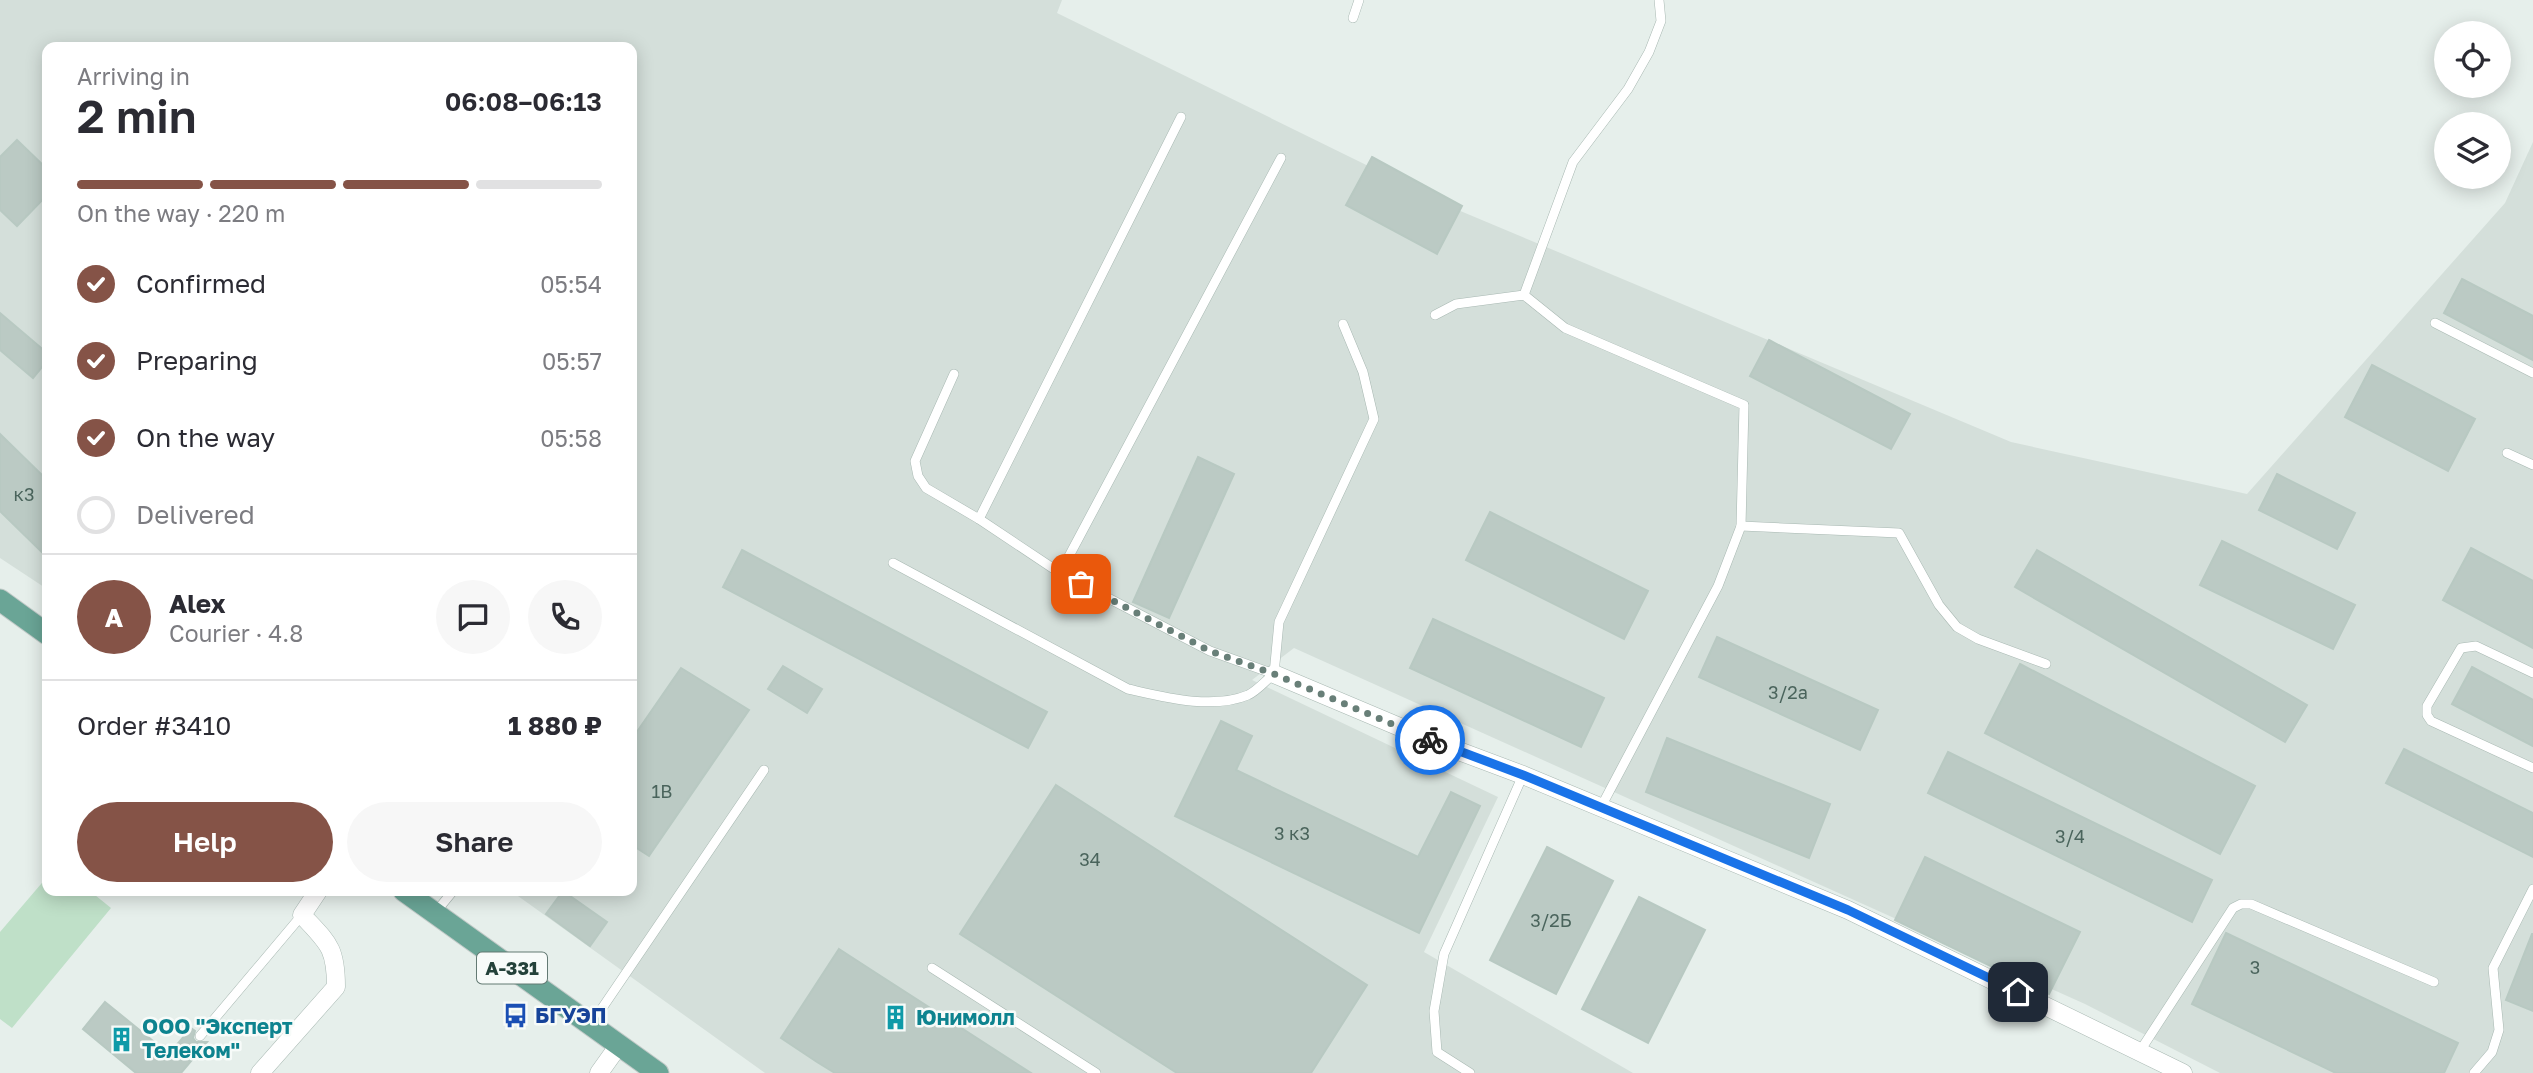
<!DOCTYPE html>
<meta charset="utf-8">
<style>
body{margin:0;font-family:"Golos Text",sans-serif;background:#f7f7f7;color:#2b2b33;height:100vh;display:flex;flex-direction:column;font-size:26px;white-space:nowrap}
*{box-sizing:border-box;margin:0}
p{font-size:23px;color:#7c7c81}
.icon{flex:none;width:38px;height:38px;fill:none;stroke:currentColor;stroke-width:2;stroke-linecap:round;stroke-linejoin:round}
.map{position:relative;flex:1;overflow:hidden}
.side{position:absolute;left:42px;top:42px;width:595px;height:854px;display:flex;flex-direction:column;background:#fff;border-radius:14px;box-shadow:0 4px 18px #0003}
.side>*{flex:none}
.controls{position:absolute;left:2434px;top:21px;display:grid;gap:14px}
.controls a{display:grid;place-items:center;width:77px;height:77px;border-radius:50%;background:#fff;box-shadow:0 4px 18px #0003;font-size:35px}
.pin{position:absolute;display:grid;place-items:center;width:60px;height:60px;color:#fff;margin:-30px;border-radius:14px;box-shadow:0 4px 10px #0006}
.courier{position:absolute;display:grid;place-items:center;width:70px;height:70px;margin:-35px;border:5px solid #1a73e8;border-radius:50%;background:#fff;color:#222;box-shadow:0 2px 9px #0007}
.headline em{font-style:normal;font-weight:600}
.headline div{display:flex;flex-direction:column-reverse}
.headline{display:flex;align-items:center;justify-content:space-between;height:119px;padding:0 35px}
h1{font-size:46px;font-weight:600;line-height:52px}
.bar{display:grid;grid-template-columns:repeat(4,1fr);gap:10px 7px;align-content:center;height:84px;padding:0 35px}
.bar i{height:9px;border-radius:5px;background:#e1e1e2}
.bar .selected{background:#855347}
.bar p{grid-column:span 4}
.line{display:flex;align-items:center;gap:18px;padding:0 35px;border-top:2px solid #e1e1e2}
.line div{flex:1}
.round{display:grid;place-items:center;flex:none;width:74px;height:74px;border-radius:37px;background:#f7f7f7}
ol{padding:0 35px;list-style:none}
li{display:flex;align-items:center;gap:21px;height:77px}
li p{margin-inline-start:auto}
li .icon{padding:7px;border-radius:50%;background:#855347;color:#fff;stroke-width:4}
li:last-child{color:#7c7c81}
li i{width:38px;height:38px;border:4px solid #e1e1e2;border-radius:50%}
.action{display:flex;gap:14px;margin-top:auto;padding:14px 35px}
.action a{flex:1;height:80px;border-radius:42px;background:#855347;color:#fff;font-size:28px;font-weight:600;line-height:80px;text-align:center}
.action a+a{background:#f7f7f7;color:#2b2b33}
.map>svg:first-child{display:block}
.built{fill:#d4dfda}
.green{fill:#bfe0c8}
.building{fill:#bbcac4;stroke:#b8c9c2;stroke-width:2}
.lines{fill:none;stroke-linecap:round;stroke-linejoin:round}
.service-casing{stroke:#a8b8b2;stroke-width:10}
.minor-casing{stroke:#a8b8b2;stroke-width:19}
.primary-casing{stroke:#c2cac8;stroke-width:23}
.service{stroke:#fff;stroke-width:9}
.minor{stroke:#fff;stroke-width:18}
.primary{stroke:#6aa596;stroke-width:21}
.done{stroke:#687f78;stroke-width:7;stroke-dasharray:0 12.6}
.route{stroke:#1a73e8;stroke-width:9}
.labels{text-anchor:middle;stroke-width:5;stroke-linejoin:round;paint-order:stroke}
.number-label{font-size:18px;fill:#4a645c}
.shield{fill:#f7fbf9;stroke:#637a73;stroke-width:2}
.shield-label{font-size:19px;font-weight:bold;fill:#24423a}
.transit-label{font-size:21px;font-weight:bold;fill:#164399;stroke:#f7fbf9;text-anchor:start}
.culture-label{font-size:21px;font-weight:bold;fill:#0d838f;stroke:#f7fbf9;text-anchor:start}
</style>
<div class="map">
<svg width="2533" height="1073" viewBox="0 0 2533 1073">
<rect width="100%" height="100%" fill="#e6efeb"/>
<path class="built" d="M0,0H1062L1057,13L1458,210L2011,442L2247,494L2505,203L2533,142V1073H2220L2085,1004L1294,648L1252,680L1498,797L1424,952L1633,1073H765L511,891H632V47H47V589L0,558Z"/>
<path class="green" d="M47,877V891H90L111,908L12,1028L0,1019V932Z"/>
<g class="building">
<path d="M17,140L47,169V195L17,226L0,210V157Z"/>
<path d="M1372,157L1462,206L1437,254L1346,205Z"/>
<path d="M2462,279L2533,316V360L2444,313Z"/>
<path d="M0,313L47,353V361L33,378L0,350Z"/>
<path d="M1769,340L1910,414L1891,449L1750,376Z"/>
<path d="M2372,365L2475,419L2448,471L2345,417Z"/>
<path d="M0,434L47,480V557L0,511Z"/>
<path d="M1198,457L1234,474L1169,618L1133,602Z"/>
<path d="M2277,474L2355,513L2337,549L2259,510Z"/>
<path d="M1490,512L1648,591L1624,639L1466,560Z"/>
<path d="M2222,541L2355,605L2333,649L2200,585Z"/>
<path d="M2471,548L2533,581V648L2443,600Z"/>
<path d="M742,550L1047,712L1028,748L723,587Z"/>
<path d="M2037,550L2307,705L2285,742L2015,587Z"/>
<path d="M1433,619L1604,698L1581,747L1410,668Z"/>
<path d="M1717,637L1878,710L1860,750L1699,677Z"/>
<path d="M2020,664L2255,786L2220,854L1985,733Z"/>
<path d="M783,666L822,689L807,713L768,689Z"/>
<path d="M2472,667L2533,700V746L2452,704Z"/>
<path d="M681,668L749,710L649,856L632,845V739Z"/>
<path d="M1221,721L1252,736L1236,770L1418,857L1451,792L1480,806L1419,933L1175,816Z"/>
<path d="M1667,738L1830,804L1809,858L1646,792Z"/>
<path d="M2404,749L2533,813V857L2386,783Z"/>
<path d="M1948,752L2212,880L2192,922L1928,793Z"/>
<path d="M1056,785L1367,985L1311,1073H1177L960,934Z"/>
<path d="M1547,847L1613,881L1556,994L1490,960Z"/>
<path d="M1925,857L2080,932L2049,994L1895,920Z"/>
<path d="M563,891L607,922L590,946L546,914Z"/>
<path d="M1639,897L1705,930L1648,1043L1582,1009Z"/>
<path d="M2226,933L2458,1043L2444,1073H2336L2192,1004Z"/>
<path d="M2532,934H2533V1011L2506,1000Z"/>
<path d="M839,949L876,973L1031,1073H835L817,1062L781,1038Z"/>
<path d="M105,1002L169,1054L191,1028L195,1031L193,1038L196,1042H207L181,1073H136L83,1029Z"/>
</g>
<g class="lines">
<defs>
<g id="service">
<path d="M1353,18L1359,0"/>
<path d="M1524,295L1573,162L1628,89L1649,52L1661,21L1659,0"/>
<path d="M1435,315L1456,304L1524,295L1565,328L1744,405L1741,526L1899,533L1939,605L1957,627L1978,639L2046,664"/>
<path d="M2435,323L2533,373"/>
<path d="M954,374L915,461L918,476L926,488L979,519L1060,573L1210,651L1274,674"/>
<path d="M2507,453L2533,465"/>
<path d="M979,519L1181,117"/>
<path d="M893,563L1128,689C1164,697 1212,710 1248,695C1257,691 1266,680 1274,674L1279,622L1374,419L1363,372L1343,324"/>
<path d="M1060,573L1281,158"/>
<path d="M2533,673L2476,646L2461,648L2427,706V715L2431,721L2533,768"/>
<path d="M1601,807L1718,586L1741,526"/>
<path d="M435,913L453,891"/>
<path d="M932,968L1096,1073"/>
<path d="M592,1023L764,770"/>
<path d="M200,1036L302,915"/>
<path d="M2140,1051L2233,908L2241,904H2251L2434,982"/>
<path d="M1470,1073L1437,1052L1434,1011L1444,954L1523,775"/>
<path d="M2474,1073L2492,1052L2499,1030L2493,968L2533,889"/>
</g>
<g id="minor">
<path d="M1274,674L1440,744L1523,775L1848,910L2183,1073"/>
<path d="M260,1073L336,987C336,947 328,943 302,915L318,891"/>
<path d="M599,1073L619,1045"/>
</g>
<g id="primary">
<path d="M0,600L47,634"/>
<path d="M404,891L658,1073"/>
</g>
</defs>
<use href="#service" class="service-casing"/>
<use href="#minor" class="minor-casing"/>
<use href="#primary" class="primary-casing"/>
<use href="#service" class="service"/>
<use href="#minor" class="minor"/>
<use href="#primary" class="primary"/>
</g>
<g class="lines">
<path class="done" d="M1081,584L1210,651L1274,674L1430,740"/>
<path class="route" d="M1430,740L1523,775L1848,910L2018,992"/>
</g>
<defs>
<symbol id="bus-bare" viewBox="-9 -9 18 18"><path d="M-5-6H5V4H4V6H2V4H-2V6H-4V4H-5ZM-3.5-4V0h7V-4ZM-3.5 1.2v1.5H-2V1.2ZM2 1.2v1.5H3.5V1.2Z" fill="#1a4fb4" stroke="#f7fbf9" stroke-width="2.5" paint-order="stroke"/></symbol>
<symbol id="building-bare" viewBox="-9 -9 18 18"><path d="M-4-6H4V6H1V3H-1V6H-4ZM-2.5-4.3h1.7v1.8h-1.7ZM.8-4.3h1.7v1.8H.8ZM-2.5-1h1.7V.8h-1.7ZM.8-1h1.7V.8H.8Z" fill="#0f9aa8" stroke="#f7fbf9" stroke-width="2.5" paint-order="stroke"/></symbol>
</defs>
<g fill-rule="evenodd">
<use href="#bus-bare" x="498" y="998" width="35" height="35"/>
<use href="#building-bare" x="878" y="1000" width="35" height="35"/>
<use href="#building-bare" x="104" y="1022" width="35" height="35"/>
</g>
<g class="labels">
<g class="number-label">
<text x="24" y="501">к3</text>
<text x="1788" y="699">3/2а</text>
<text x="662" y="798">1В</text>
<text x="1292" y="840">3 к3</text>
<text x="2070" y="843">3/4</text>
<text x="1090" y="866">34</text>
<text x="1551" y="927">3/2Б</text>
<text x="2255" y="974">3</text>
</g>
<rect class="shield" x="477" y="952.5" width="70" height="31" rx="5"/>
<g class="shield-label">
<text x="512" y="975">А-331</text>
</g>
<g class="transit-label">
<text x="535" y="1023">БГУЭП</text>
</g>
<g class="culture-label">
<text x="916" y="1025">Юнимолл</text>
<text x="142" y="1034">ООО "Эксперт<tspan x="142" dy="24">Телеком"</tspan></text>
</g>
</g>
</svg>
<div class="controls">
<a><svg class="icon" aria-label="locate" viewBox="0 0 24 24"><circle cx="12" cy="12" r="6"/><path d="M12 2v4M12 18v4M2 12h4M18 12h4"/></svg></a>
<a><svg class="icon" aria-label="layers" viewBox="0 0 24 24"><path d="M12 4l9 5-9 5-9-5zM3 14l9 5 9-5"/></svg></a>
</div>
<div class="pin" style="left:1081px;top:584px;background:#ea580c"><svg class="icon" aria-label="bag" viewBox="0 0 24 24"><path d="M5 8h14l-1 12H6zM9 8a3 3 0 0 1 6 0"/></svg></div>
<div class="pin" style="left:2018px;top:992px;background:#1f2937"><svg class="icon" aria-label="home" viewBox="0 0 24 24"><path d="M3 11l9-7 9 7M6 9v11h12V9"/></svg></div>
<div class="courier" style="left:1430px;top:740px"><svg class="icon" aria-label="bike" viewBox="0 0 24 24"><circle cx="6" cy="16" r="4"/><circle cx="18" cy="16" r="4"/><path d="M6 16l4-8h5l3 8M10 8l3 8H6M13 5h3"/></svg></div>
<section class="side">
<div class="headline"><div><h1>2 min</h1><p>Arriving in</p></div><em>06:08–06:13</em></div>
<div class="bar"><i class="selected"></i><i class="selected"></i><i class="selected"></i><i></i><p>On the way · 220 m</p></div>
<ol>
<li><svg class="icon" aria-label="check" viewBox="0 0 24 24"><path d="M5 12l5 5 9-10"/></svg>Confirmed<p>05:54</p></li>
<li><svg class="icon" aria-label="check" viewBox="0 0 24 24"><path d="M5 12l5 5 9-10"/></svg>Preparing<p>05:57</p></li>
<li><svg class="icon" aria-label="check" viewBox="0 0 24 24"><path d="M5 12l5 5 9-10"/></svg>On the way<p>05:58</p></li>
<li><i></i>Delivered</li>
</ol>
<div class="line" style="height:126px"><b class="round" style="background:#855347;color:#fff">A</b><div><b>Alex</b><p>Courier · 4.8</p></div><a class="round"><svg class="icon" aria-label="chat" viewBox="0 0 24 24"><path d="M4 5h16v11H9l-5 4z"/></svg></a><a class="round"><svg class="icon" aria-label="phone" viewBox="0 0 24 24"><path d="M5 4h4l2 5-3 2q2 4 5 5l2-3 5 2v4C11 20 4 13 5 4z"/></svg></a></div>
<div class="line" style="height:91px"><div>Order #3410</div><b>1 880 ₽</b></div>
<div class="action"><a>Help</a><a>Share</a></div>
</section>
</div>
